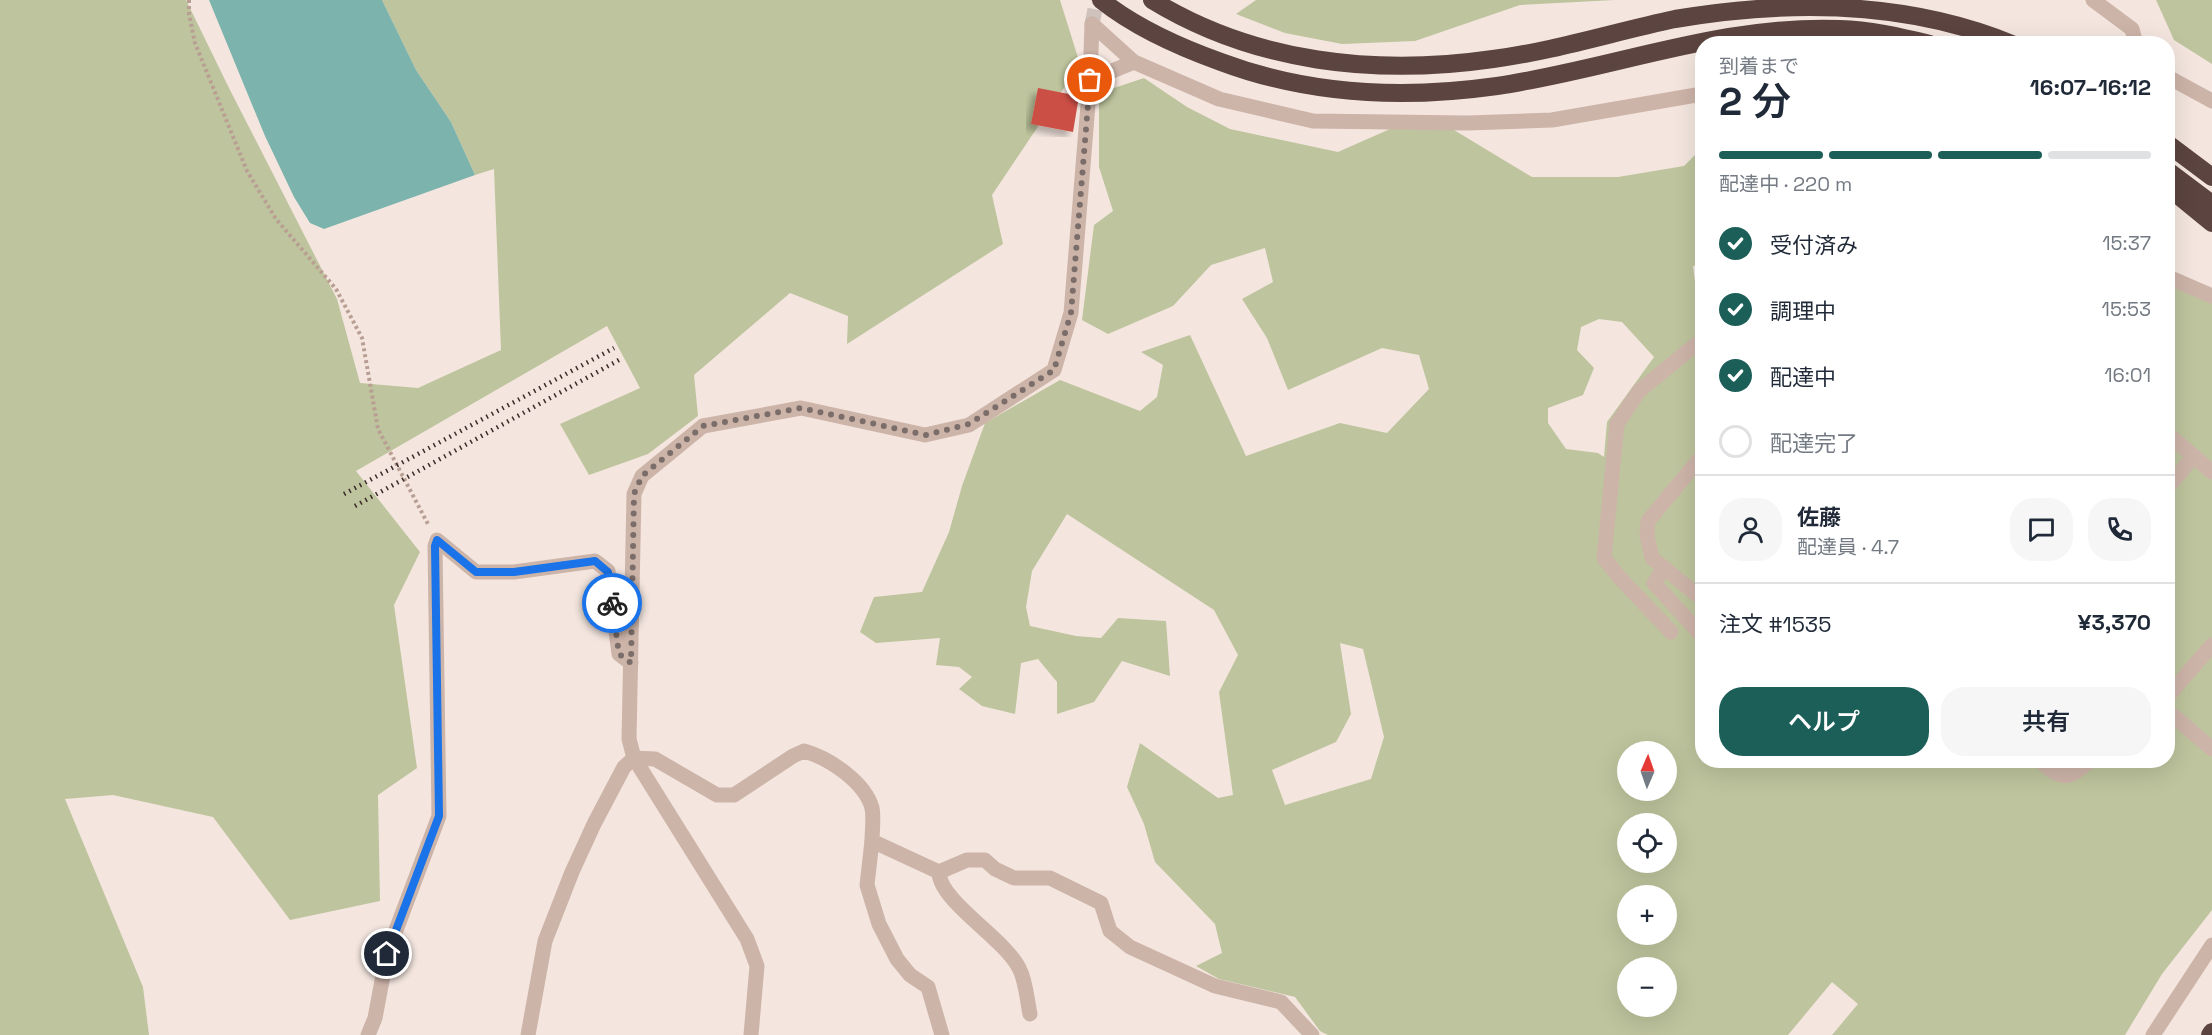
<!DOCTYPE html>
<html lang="ja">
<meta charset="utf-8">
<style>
body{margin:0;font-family:"Space Grotesk","Noto Sans JP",sans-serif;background:#f6f6f7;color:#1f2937;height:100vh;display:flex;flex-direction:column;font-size:22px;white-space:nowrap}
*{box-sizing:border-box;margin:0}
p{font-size:20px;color:#747a83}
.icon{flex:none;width:33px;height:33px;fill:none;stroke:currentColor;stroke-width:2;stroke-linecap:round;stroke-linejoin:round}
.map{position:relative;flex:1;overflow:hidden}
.details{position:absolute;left:1695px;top:36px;width:480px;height:732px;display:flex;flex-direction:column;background:#fff;border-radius:24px;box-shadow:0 6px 24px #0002}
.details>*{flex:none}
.needle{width:39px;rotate:2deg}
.fabs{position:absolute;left:1617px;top:741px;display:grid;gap:12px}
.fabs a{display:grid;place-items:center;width:60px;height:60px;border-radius:50%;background:#fff;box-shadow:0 6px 24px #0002;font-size:30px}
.pin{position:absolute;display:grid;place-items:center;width:51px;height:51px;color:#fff;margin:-26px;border:3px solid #fff;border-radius:50%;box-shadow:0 2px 6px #0007}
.courier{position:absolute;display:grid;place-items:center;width:60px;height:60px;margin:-30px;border:4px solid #1a73e8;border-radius:50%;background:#fff;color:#222;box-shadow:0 2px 8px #0007}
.head em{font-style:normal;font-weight:600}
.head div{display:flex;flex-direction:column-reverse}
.head{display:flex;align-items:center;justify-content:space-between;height:102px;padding:0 24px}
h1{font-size:39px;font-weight:600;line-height:45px}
.bar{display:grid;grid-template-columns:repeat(4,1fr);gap:9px 6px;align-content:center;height:72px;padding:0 24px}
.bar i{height:8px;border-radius:4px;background:#e0e1e3}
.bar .active{background:#1c5e58}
.bar p{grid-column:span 4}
.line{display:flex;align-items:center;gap:15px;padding:0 24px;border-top:2px solid #e0e1e3}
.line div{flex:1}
.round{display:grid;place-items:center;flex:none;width:63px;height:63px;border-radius:24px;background:#f6f6f7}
ol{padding:0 24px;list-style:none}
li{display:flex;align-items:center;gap:18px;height:66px}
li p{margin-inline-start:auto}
li .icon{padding:6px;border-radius:50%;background:#1c5e58;color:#fff;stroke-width:4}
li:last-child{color:#747a83}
li i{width:33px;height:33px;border:3px solid #e0e1e3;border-radius:50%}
.primary-button{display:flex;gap:12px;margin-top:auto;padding:12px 24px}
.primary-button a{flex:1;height:69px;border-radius:24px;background:#1c5e58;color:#fff;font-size:24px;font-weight:600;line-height:69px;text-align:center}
.primary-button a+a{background:#f6f6f7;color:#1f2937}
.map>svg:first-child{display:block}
.green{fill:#bec49d;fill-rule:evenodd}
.water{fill:#7cb3ac}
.building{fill:#cc5045;filter:url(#shadow)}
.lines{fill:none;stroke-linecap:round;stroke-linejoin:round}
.minor-tunnel{stroke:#cfc1bb;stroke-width:15;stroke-dasharray:15 8;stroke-linecap:butt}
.path{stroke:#b99e93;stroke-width:4;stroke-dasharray:3 3;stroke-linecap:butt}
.minor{stroke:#cdb4a9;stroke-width:15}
.highway{stroke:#5c4440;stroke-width:18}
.rail{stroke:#3a2c2a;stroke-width:4.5;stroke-dasharray:1.5 4.5;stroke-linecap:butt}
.done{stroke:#7b6d69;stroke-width:6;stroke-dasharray:0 10.8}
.route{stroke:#1a73e8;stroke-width:8}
</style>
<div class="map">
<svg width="2212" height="1035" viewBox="0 0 2212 1035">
<defs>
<filter id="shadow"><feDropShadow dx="-5.5" dy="5.5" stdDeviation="3" flood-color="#0004"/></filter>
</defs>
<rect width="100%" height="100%" fill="#f4e6df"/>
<g class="green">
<path d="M0,0H186L229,88L337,299L360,383L418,388L501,350L494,169L475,175L451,122L416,70L382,0H1060L1080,64L992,195L1003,244L847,344L848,316L790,293L694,375L698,416L648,454L589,475L560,424L640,388L607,326L356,471L420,552L394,605L417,768L378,795L380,901L290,920L213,817L113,795L65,799L143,987L149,1035H0Z"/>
<path d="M1256,0H1615L1520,5L1415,41L1342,44L1285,33L1236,14Z"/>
<path d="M2156,0H2212V64L2174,40Z"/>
<path d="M1144,78L1187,107L1230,129L1338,152L1390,129L1449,127L1532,177H1618L1684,166L1702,148V264L1693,266L1697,298L1702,292V760H2168V285L2212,303V910L2162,974L2125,1035H1832L1858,1004L1832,982L1788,1035H1328L1320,1031L1295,997L1219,979L1196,966L1222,953L1215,924L1155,862L1144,824L1127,787L1140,743L1218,798L1233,795L1219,692L1238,655L1214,610L1067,514L1032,571L1026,607L1030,626L1076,636L1101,638L1118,618L1166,621L1170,676L1122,661L1094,702L1057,714V682L1038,659L1021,663L1015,714L982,706L959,689L972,677L959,667L936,665L940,638L876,643L860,632L874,597L922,592L949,532L962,486L985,423L1060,380L1140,411L1157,397L1163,365L1141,352L1190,335L1246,456L1340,423L1387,433L1429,389L1419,355L1382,348L1288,390L1267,338L1242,299L1273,282L1265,248L1211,265L1173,306L1108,334L1082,320L1094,225L1113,211L1099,167V93ZM1599,319L1622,322L1654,357L1607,422L1604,457L1598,453L1566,449L1548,423V408L1583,395L1594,368L1577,350L1581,327ZM1340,643L1363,649L1384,737L1371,779L1285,805L1272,770L1336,742L1351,714ZM1628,752H1666V790H1628ZM1628,824H1666V862H1628ZM1628,896H1666V934H1628ZM1628,968H1666V1006H1628Z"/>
</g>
<path class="water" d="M209,0H382L416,70L451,122L475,175L324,229L310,223L294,197L265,136Z"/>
<path class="building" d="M1038,88L1079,96L1073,132L1031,124Z"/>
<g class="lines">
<path class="minor-tunnel" d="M1092,24L1097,0"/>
<path class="path" d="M189,0V14L195,43L247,171L276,219L336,289L362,338L378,429L429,526"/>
<g class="minor">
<path d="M2093,0L2132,29L2136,44"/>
<path d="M1092,24L1134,62L1219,99L1313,121L1468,123L1552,120L1702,94"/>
<path d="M2168,77L2212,101"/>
<path d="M1090,80L1092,24"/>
<path d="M2168,277L2212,296"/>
<path d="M2168,434L2212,472"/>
<path d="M1702,456L1648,521L1647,536L1652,558L1702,599"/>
<path d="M2168,487L2194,456"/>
<path d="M1664,569L1654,583L1702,636"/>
<path d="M1671,632L1619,577L1604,558L1617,424L1639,391L1694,346L1702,341"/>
<path d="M2168,696L2212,645"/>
<path d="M2168,711L2212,749"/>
<path d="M2039,760C2063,781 2066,781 2091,760"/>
<path d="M872,841L867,885L879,924L897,959L910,975L928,987L942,1035"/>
<path d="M939,872C939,901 1004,938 1019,968C1026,981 1027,1000 1030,1014"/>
<path d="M368,1035L375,1018L387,954L439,816L435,546L437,540L476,572H514L595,561L608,571L619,654L631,663"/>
<path d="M528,1035L545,941L572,872L594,824L624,767L634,758L655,759L717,795H734L793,756L804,751C829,758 865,782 872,808C874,818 872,831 872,841L939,872L967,860H985L995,869L1014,878H1050L1101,903L1110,931L1130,947L1215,986L1281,1002L1312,1035"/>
<path d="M751,1035L757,966L747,939L634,758L629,739L634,494L642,476L703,426L801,408L925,435L969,425L1054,370L1071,313L1090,80L1134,62"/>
<path d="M2153,1035L2212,945"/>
</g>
<g class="highway">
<path d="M1101,0C1136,28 1179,47 1221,62C1309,95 1405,99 1497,86C1612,69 1723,24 1840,29C1871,30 1900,37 1930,44"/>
<path d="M1152,0C1255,63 1376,76 1493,59C1554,51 1614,32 1675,19C1788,0 1905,0 2012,44"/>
<path d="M2168,144L2212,177"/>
<path d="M2168,171L2212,204"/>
<path d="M2168,187L2212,223"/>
<path d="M2210,1035L2212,1032"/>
</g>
<g class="rail">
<path d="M344,494L614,348"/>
<path d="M355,506L619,360"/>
</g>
</g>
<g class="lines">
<path class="done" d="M612,603L619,654L631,663L634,494L642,476L703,426L801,408L926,435L969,424L1054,370L1071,313L1090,80"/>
<path class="route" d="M387,954L439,816L435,546L437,540L476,572H514L595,561L608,572L612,603"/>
</g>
</svg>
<div class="fabs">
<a><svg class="needle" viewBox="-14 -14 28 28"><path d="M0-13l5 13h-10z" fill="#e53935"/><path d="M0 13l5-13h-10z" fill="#747a83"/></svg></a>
<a><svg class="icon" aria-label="locate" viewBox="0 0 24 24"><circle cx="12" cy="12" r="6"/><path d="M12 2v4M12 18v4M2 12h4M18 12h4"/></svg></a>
<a>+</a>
<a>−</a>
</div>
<div class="pin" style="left:1090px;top:80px;background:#ea580c"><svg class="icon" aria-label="bag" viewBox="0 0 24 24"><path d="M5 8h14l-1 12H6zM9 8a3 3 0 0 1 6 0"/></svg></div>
<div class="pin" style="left:387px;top:954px;background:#1f2937"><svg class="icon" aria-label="home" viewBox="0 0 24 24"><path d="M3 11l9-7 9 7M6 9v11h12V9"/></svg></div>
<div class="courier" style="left:612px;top:603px"><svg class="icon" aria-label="bike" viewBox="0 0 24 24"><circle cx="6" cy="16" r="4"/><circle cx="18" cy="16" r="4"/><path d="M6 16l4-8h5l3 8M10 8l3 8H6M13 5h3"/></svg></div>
<section class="details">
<div class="head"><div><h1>2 分</h1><p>到着まで</p></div><em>16:07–16:12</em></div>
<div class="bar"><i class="active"></i><i class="active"></i><i class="active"></i><i></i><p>配達中 · 220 m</p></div>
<ol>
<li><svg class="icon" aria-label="check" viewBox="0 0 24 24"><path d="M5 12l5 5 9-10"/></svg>受付済み<p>15:37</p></li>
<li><svg class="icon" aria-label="check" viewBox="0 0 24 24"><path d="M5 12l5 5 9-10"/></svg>調理中<p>15:53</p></li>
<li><svg class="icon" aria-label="check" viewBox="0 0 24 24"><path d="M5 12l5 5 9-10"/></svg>配達中<p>16:01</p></li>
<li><i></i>配達完了</li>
</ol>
<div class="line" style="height:108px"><a class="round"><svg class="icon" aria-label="person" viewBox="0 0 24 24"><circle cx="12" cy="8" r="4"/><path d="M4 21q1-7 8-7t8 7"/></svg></a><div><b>佐藤</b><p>配達員 · 4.7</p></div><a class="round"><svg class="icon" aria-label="chat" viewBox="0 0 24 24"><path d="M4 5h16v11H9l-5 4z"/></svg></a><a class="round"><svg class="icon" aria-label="phone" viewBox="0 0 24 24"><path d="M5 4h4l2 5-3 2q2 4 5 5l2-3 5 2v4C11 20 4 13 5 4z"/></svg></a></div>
<div class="line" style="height:78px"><div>注文 #1535</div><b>¥3,370</b></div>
<div class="primary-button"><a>ヘルプ</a><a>共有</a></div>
</section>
</div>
